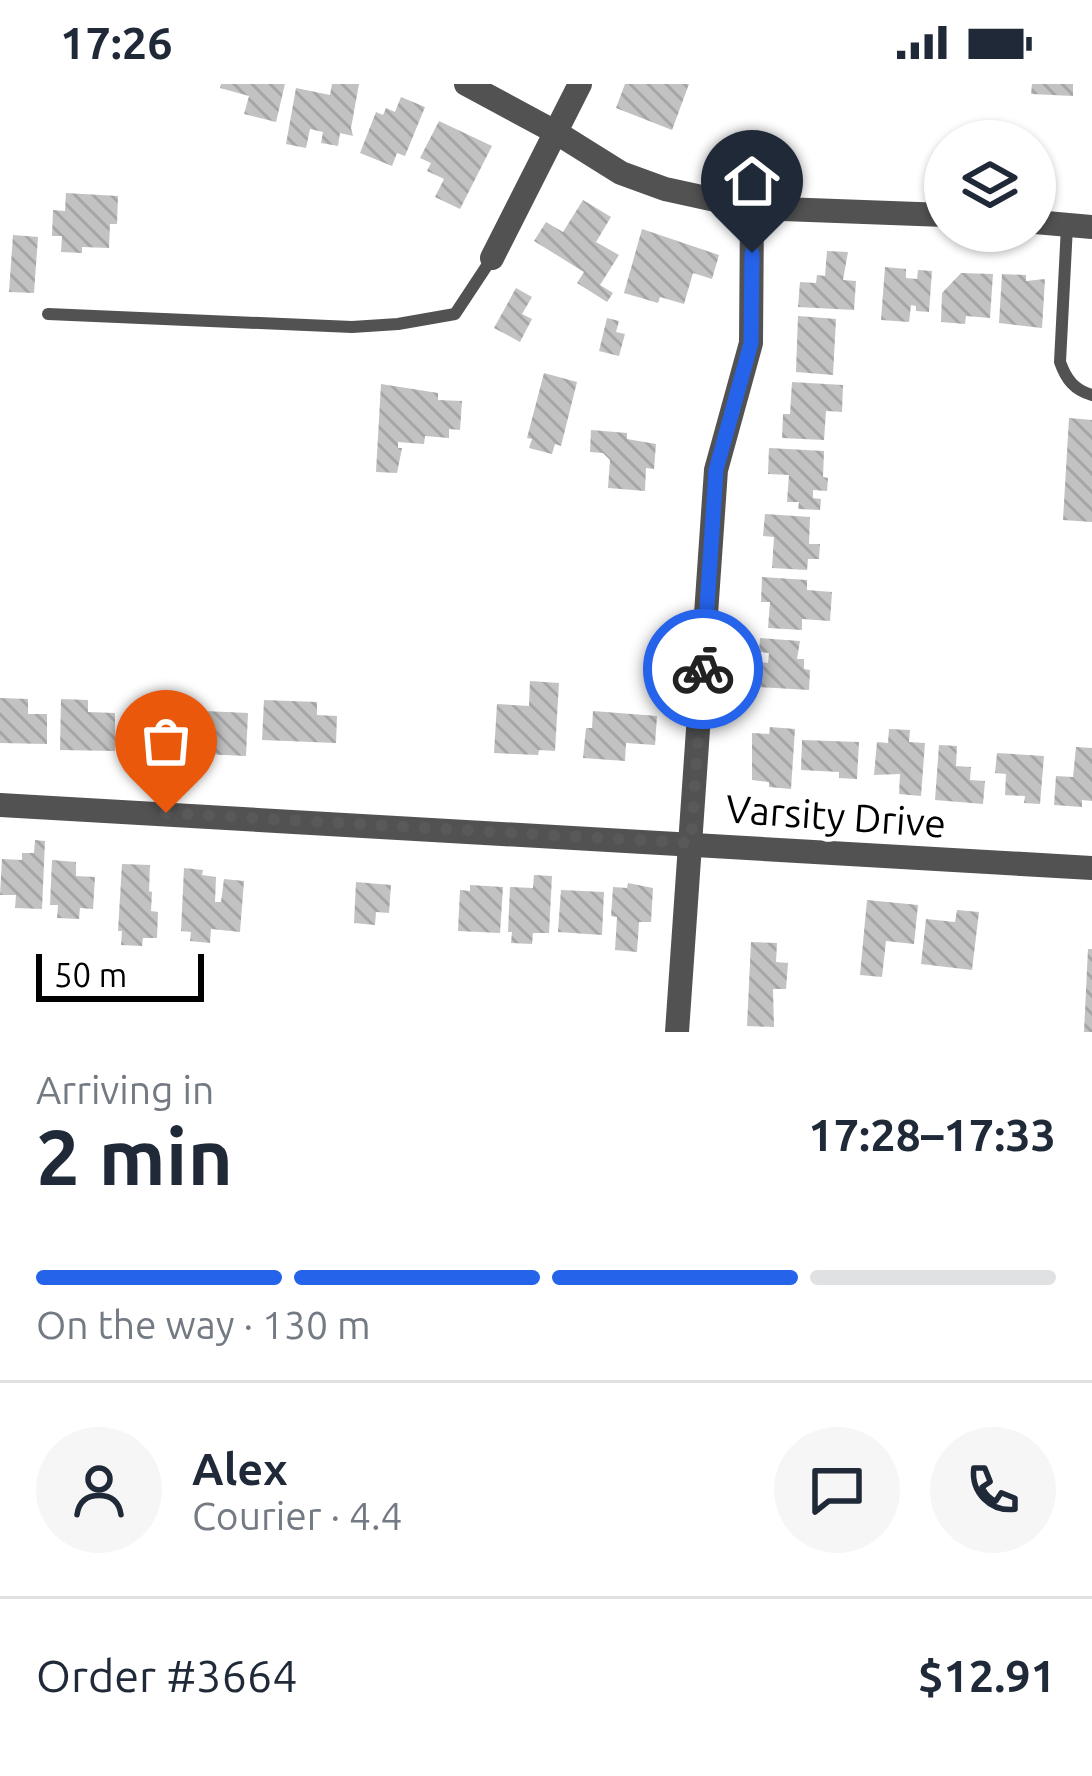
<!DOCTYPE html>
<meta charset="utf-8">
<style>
body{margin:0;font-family:Ubuntu,sans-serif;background:#f6f6f7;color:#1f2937;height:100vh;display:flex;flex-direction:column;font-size:45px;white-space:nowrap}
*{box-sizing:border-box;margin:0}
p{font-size:39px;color:#747a83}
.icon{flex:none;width:66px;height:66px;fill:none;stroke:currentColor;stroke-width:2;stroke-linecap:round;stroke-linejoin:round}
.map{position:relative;height:948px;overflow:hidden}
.side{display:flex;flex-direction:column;background:#fff;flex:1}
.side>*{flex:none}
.controls{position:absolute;left:924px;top:36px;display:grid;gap:24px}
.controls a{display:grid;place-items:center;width:132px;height:132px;border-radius:50%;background:#fff;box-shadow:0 3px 9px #0004;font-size:60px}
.scale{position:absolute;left:36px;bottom:30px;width:168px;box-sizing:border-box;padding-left:12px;border:6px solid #000;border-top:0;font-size:33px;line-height:42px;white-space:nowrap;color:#000;-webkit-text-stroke:9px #fff;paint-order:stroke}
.pin{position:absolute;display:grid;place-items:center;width:102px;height:102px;color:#fff;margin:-123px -51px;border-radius:50% 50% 50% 0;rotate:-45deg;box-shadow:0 0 12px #0007}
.pin .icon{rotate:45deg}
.courier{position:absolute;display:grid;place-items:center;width:120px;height:120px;margin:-60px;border:9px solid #2563eb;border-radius:50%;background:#fff;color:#222;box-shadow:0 3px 15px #0007}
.head em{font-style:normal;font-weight:600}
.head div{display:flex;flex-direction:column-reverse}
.head{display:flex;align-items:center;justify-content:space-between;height:204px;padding:0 36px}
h1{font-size:78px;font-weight:600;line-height:90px}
.bar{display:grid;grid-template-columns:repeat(4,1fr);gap:18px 12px;align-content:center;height:144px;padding:0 36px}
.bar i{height:15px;border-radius:9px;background:#e0e1e3}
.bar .selected{background:#2563eb}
.bar p{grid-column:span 4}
.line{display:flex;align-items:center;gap:30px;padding:0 36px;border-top:3px solid #e0e1e3}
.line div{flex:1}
.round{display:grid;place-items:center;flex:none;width:126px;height:126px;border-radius:63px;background:#f6f6f7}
.status{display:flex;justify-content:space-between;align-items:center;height:84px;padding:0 60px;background:#fff;direction:ltr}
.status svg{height:33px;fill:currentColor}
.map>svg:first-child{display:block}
.building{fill:url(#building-back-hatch)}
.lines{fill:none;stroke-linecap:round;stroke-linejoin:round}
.lane{stroke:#525252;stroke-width:12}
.street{stroke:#525252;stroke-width:24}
.done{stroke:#595959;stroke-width:12;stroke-dasharray:0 21.6}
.route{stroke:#2563eb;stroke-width:15}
.labels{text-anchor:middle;stroke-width:10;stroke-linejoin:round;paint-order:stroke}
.street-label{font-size:39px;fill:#000;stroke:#fff}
</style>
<div class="status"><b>17:26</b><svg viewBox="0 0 49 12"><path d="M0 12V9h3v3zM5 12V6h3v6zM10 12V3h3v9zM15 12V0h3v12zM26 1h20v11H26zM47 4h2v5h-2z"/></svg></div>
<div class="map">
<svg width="1092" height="948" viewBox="0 0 1092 948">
<defs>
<pattern id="building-back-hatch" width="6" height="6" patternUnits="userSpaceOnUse" patternTransform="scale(3)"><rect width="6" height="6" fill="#c2c2c2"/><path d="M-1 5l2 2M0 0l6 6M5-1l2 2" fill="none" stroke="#a5a5a5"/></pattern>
</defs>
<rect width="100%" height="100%" fill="#fff"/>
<g class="building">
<path d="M221,0H285L276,38L244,30L249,12L220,4Z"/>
<path d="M332,0H359L351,44L353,52L340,49L338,62L321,59L323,48L310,45L306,64L286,60L296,4L330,11Z"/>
<path d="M625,0H689L672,46L616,24Z"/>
<path d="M1032,0H1073V12L1031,10Z"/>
<path d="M401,13L425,23L405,72L397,69L392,82L360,69L376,28L383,31L386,24L395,28Z"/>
<path d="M439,37L492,62L460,125L435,113L444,95L427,87L431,79L420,74Z"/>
<path d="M66,109L118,112L117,140H110L109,164L82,163V169L61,168L62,152H52L53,126L65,127Z"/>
<path d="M583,116L611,133L596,158L619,171L600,201L613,209L607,218L577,199L584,188L534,157L546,138L563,148Z"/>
<path d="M642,145L719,171L712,195L693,189L684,220L660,213L658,219L624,209Z"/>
<path d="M13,151L38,153L34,209L9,208Z"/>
<path d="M827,167L848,168L843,196L856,197L854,226L798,223L800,198L816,199L817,191L825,192Z"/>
<path d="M885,183L906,185V194L917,195L918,186L932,187L929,228L916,227V222L911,221L909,238L881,236Z"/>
<path d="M961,189L993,190L990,234L966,232L965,240L941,238L942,209Z"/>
<path d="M1002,190L1026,191V197L1045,195L1042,244L999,239Z"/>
<path d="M516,204L532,213L522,230L532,235L520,258L494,244Z"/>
<path d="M798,232L836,235L833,291L796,288Z"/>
<path d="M607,234L619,237L616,248L625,250L619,272L599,267Z"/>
<path d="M544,289L577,298L561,362L555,360L552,370L529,364L532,355L527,354Z"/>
<path d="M792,298L843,301L842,328L826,327L824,356L782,354L783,330H790Z"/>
<path d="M381,300L438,309V316L462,317L460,346L449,345V354L425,352L424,360L398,358V364H402L397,389L376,388Z"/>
<path d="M1069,334L1092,336V438L1063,436Z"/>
<path d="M591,346L627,349V355L656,360L654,385L646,384L645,407L608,404L610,376L603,369L590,368Z"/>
<path d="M769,364L824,367L823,393L828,394L827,407L813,406V414L821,415L820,426L798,425L799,418H787L789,391L768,390Z"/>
<path d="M765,430L810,433L809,460H820L819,475H808L807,486L772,484L774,453L763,452Z"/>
<path d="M762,493L807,496V506L832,508L830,537L802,535V546L768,544L770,518H761Z"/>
<path d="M760,554L800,557L797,575H804V585L810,586L809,606L757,603L759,578L768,579L769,569L759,568Z"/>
<path d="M530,597L559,599L555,667L539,666L538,671L494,669L497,620L529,622Z"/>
<path d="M0,614L28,615V630H47V660L0,659Z"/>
<path d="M61,615L88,616V628L115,629V667L60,666Z"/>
<path d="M264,616L317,618V631L337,632L336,659L262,656Z"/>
<path d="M158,621L176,622L175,630H185L183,669L138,668L139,629H158Z"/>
<path d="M204,627L248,629L246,672L203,670Z"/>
<path d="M593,627L657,632L655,661L626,659L625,677L583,674L586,644H592Z"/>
<path d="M770,643L795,645L791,705L769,703V698L752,696V649L769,650Z"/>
<path d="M889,645L910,646L909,658L925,659L921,712L899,710L900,690L874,691L877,658L888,659Z"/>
<path d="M802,656L859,658L857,695L839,694V688L801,686Z"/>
<path d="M939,661L957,662L956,682L971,683L970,696L985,697L983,720L935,716Z"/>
<path d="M1076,663L1092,664V717L1082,716V723L1054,721L1056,692L1073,693Z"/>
<path d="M997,669L1044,672L1040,720L1024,719L1025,712L1005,711L1006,690L995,689Z"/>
<path d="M35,756L45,757L42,825L15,824L16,811H0L2,775L22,776V769H34Z"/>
<path d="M52,776L76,778V792L95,793L93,825L80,824L79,835L57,834L58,821H50Z"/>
<path d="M122,780L150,781L149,807L152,808L151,827L158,828L157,854H143L142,862L121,861L122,847H118Z"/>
<path d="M184,784L203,786L202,791L216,793L215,818H221L224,795L244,797L240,848L211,845L210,859L190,857L191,848L181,847Z"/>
<path d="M534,791L552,792L549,849H533L532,860L511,859L512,848H508L510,803L533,804Z"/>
<path d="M356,798L391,801L389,829L376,828L375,841L354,839Z"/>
<path d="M628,799L653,804L651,838H639L637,868L615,866L617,833L611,832L613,803L627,804Z"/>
<path d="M470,801L503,803L500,849L458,847L460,806L470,807Z"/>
<path d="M561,806L604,808L602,851L558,848Z"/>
<path d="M867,816L918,821L914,860L886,857L882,893L860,891Z"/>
<path d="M957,826L979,828L972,886L921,880L926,835L955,838Z"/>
<path d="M751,858L777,859L776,878L788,879L786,905H773L774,943L747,942Z"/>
<path d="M1088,865H1092V948H1084Z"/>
</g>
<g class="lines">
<g class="lane">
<path d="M1067,142L1060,278C1066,295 1074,306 1092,311"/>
<path d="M48,230L352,243L398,240L455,230L492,174"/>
</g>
<g class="street">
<path d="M466,0L557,49L621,89L665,105L752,124L945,131"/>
<path d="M1035,138L1092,143"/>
<path d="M492,174L580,0"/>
<path d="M0,721L1092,784"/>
<path d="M677,948L716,386L751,259L752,124"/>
</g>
</g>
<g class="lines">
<path class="done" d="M166,729L691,759L703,585"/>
<path class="route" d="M703,585L716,386L751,259L752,169"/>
</g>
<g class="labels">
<g class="street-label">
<text transform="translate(836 732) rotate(4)" y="14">Varsity Drive</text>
</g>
</g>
</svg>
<div class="controls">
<a><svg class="icon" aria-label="layers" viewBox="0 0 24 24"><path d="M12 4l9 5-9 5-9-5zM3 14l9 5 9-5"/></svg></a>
</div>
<div class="scale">50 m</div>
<div class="pin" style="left:166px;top:729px;background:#ea580c"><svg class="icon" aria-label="bag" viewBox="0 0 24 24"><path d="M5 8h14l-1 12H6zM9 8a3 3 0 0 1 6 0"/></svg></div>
<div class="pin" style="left:752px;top:169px;background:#1f2937"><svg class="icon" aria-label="home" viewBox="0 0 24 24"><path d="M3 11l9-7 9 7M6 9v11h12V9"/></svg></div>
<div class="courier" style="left:703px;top:585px"><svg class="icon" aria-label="bike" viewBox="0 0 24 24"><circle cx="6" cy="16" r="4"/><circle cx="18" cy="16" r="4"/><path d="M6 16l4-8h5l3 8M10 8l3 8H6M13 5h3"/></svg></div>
</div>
<section class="side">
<div class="head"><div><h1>2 min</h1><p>Arriving in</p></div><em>17:28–17:33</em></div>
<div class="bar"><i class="selected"></i><i class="selected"></i><i class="selected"></i><i></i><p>On the way · 130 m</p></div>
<div class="line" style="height:216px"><a class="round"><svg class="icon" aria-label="person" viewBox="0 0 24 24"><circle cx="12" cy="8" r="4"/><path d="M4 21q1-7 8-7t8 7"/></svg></a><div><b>Alex</b><p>Courier · 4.4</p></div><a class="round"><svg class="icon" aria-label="chat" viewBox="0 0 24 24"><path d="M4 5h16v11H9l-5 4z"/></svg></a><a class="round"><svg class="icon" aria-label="phone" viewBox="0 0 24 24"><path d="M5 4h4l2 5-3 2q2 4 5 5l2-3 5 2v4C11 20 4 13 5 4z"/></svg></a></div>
<div class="line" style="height:156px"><div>Order #3664</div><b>$12.91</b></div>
</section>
